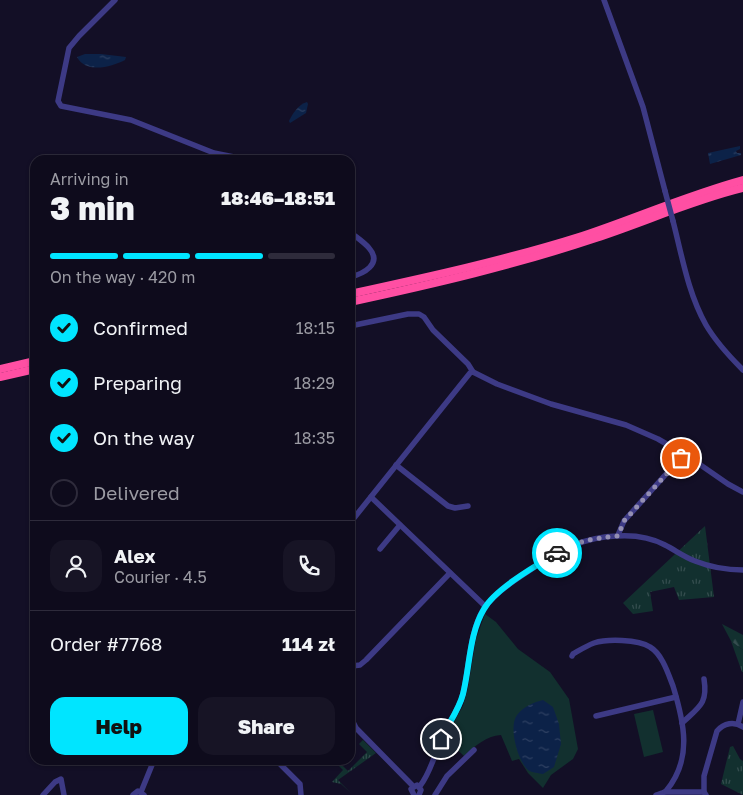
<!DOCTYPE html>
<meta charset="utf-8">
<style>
body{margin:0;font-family:"Golos Text",sans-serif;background:#171425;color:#f1f3f6;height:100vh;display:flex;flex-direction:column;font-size:19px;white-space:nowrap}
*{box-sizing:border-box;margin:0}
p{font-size:16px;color:#9b9ba3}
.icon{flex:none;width:28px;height:28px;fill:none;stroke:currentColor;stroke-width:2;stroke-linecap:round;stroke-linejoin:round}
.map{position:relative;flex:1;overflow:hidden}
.details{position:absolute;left:30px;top:155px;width:325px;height:610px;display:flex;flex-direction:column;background:#0e0b1c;border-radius:15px;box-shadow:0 1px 4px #0004,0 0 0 1px #2e2b3b}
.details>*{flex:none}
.pin{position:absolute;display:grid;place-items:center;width:42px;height:42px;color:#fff;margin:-21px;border:2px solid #fff;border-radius:50%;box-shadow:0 1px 5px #0007}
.courier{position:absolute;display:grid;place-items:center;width:50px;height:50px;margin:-25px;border:4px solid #00e5ff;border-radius:50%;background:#fff;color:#222;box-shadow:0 1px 6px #0007}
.overview em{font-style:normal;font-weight:800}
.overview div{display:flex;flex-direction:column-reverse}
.overview{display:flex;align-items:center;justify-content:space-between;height:85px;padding:0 20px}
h1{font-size:32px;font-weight:800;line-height:38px}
.bar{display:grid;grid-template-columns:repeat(4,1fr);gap:8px 5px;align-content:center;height:60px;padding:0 20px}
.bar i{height:6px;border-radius:4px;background:#2e2b3b}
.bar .selected{background:#00e5ff}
.bar p{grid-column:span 4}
.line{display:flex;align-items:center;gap:12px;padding:0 20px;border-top:1px solid #2e2b3b}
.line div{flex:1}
.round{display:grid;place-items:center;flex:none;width:52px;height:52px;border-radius:15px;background:#171425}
ol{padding:0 20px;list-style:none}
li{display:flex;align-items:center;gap:15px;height:55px}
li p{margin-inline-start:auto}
li .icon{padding:5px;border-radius:50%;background:#00e5ff;color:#111;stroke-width:4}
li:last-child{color:#9b9ba3}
li i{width:28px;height:28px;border:2px solid #2e2b3b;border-radius:50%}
.action{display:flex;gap:10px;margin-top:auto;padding:10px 20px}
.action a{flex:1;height:58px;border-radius:15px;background:#00e5ff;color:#111;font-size:20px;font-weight:800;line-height:58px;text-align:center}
.action a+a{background:#171425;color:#f1f3f6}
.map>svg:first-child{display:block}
.grass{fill:url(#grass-tufts)}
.forest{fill:url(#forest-firs)}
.park{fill:#12302f}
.water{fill:url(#water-ripples)}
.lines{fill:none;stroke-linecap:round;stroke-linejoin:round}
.minor{stroke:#3d3a85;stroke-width:5.5}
.highway{stroke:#ff4fa3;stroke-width:8}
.minor-bridge{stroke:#3d3a85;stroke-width:5.5}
.done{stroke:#948fb3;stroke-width:5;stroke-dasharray:0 9}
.route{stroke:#00e5ff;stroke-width:6}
</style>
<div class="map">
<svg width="743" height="795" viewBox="0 0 743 795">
<defs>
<pattern id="grass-tufts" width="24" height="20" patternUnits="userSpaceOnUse" patternTransform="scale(1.25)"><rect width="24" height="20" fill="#12302f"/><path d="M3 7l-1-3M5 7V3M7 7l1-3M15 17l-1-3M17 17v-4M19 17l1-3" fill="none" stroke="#344d4e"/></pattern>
<pattern id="forest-firs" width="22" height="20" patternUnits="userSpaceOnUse" patternTransform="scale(1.25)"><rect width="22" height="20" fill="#12302f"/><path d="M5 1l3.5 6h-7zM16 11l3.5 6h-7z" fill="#344d4e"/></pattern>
<pattern id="water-ripples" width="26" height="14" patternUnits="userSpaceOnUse" patternTransform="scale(1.25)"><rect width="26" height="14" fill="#0c2248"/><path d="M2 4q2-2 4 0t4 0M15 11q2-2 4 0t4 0" fill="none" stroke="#2f4163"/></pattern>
</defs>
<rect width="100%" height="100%" fill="#130f26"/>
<g class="grass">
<path d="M705,526L714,597L679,600L674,587L650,592L653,611L633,614L623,603Z"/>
<path d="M731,641L743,650V672H742Z"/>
<path d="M363,740L376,753L338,780L351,793L341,784L332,782L343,770L333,760H337L348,771L367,752L359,744Z"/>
<path d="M733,746L740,759L743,761V795L721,784L730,747Z"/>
</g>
<path class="forest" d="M722,624L743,635V650L731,641Z"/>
<g class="park">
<path d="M485,614L496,622L518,649L550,672L569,699L578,749L573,759L551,775L543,788L528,773L519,759L512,761L501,735C486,736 475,746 464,756L445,738L463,706L468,688L476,639Z"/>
<path d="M653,710L663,752L644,757L634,714Z"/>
</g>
<g class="water">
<path d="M85,54H101L126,57L125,60C111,67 86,74 77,57Z"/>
<path d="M307,102L308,104L306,113L290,123L289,121C293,113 298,105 307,102Z"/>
<path d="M740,146V149L736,151L737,153H741V155L710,164L708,153Z"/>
<path d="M543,700L553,707L559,724L561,744L554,767L543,774C539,773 532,773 528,770C518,761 508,727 517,715C523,707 534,702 543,700Z"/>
</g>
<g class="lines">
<g class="minor">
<path d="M115,0L79,36L69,48L58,101L61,106L131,120L214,153L249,160"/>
<path d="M604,0L643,107L665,191"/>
<path d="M673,221C682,256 688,293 706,325C716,342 729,356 743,370"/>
<path d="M350,232C356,237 364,242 369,248C383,264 363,274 350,277"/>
<path d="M350,326L408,314H419L424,317L433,330L468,364L473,372L497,384L551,404L626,425L658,439L689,457L728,484L743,492"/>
<path d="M396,465L448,506L455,508L468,506"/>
<path d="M371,497L485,606"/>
<path d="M350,523L470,373L473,372"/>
<path d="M618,535L624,521L684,454"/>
<path d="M380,549L400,525"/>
<path d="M350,638L352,666L350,700"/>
<path d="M572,656L573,654C580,650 586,646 594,643C606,639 638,639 650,647C662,654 668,673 673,686C684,722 693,759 666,791C664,793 659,794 656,795"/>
<path d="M352,666L360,665L366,660L450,573"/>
<path d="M350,716L356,728L413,786"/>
<path d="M596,716L676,697"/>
<path d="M682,723C699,707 708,704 704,679"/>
<path d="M738,724L743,702"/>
<path d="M276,760L300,784L301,795"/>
<path d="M420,786C431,772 434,755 442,738C448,723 459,710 463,694C469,670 470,625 486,606C499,589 519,578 536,566C562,549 585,537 617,536C633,535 650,537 665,545C675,550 684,557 695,561C710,567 726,570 743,570"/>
<path d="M141,792L154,760"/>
<path d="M666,792H704L706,795"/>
<path d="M704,792V776L717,731C724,723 734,721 743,727"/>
<path d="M43,795L55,782L61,779L64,795"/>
<path d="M133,795L138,791L144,795"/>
<path d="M414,795L411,789L417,785L421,790L419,795"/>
<path d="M435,795L447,776L474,750"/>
</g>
<g class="highway">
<path d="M350,294C428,277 506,260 582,236C636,218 688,195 743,180"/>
<path d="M350,302C434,284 515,265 596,238C645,222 693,200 743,188"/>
<path d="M0,369L35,361"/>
<path d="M0,377L35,369"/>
</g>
<path class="minor-bridge" d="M665,191L673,221"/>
</g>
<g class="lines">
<path class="done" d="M557,553C576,541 595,538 618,536L624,521L681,458"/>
<path class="route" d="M441,739C448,724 459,710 463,694C470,666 469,634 484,609C495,589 537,565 557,553"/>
</g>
</svg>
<div class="pin" style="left:681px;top:458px;background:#ea580c"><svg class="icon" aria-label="bag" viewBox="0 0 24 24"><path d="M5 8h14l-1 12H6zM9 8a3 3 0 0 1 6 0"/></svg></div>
<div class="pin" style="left:441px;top:739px;background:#1f2937"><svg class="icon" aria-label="home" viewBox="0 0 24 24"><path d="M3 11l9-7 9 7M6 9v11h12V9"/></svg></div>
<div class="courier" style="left:557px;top:553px"><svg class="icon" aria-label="car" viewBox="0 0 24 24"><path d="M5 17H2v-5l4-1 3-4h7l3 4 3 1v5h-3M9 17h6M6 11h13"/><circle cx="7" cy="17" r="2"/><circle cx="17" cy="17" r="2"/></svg></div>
<section class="details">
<div class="overview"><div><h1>3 min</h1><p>Arriving in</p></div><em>18:46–18:51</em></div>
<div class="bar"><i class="selected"></i><i class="selected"></i><i class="selected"></i><i></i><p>On the way · 420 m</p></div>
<ol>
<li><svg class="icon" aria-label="check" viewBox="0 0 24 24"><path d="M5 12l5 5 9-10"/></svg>Confirmed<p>18:15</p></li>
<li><svg class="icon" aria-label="check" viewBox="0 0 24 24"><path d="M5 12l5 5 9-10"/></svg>Preparing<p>18:29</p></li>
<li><svg class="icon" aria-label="check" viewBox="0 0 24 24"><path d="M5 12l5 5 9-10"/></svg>On the way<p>18:35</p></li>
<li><i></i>Delivered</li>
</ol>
<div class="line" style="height:90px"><a class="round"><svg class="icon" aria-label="person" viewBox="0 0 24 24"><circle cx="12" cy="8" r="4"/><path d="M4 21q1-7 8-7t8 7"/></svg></a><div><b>Alex</b><p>Courier · 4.5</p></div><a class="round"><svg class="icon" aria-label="phone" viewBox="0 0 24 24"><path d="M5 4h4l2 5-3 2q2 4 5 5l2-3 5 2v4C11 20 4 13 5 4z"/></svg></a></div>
<div class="line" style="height:65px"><div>Order #7768</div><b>114 zł</b></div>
<div class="action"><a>Help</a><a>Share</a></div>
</section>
</div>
